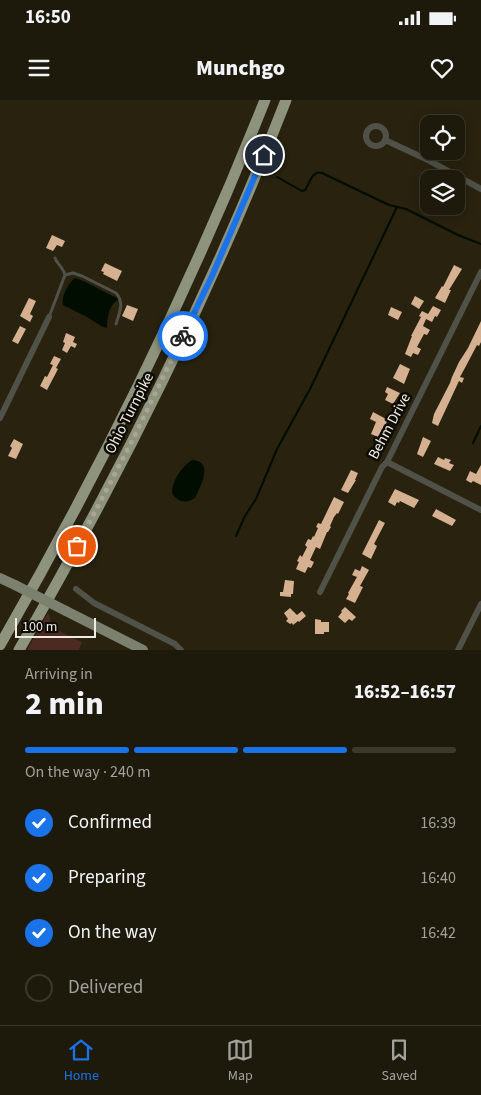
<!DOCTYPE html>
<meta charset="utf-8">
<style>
body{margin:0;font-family:"Source Sans 3",sans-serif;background:#262314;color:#f1f3f6;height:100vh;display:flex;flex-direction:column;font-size:19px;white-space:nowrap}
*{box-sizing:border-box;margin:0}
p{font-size:16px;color:#a1a19d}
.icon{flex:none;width:28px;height:28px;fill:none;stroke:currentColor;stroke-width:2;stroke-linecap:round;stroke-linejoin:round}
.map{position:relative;height:550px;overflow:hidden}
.details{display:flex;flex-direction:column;background:#1e1a0b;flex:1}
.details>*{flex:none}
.fabs{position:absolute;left:420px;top:15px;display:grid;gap:10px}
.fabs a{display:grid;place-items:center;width:45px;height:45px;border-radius:10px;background:#1e1a0b;box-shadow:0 2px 12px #0003,0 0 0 1px #3c382c;font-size:25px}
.scale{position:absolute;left:15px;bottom:12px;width:81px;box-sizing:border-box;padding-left:5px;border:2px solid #f0ebe0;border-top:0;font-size:14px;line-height:18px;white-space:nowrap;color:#f0ebe0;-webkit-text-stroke:4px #0e0b05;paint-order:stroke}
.pin{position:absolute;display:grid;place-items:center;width:42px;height:42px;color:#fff;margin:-21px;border:2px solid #fff;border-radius:50%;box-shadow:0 1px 5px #0007}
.courier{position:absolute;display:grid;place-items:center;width:50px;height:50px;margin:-25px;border:4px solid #1a73e8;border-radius:50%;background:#fff;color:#222;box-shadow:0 1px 6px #0007}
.headline em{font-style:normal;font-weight:800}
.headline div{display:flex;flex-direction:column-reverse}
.headline{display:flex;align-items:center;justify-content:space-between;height:85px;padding:0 25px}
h1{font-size:32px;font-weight:800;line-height:38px}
.bar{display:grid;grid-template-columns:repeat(4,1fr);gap:8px 5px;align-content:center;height:60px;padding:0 25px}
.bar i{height:6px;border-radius:4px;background:#3c382c}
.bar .current{background:#1a73e8}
.bar p{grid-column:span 4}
ol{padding:0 25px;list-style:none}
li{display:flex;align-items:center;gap:15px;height:55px}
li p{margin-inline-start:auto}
li .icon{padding:5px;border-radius:50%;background:#1a73e8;color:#fff;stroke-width:4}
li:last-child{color:#a1a19d}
li i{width:28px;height:28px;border:2px solid #3c382c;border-radius:50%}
.status{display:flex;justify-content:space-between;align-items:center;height:35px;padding:0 25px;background:#1e1a0b;direction:ltr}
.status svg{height:14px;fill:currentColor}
header{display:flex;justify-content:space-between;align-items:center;height:65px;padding:0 25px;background:#1e1a0b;font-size:22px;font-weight:800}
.dock{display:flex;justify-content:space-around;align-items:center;height:70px;border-top:1px solid #3c382c;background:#1e1a0b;font-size:14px;color:#a1a19d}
.dock a{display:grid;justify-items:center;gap:2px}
.dock .current{color:#1a73e8}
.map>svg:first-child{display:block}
.green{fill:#4c2921}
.water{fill:#000d00}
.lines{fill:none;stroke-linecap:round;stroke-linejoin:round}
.stream{stroke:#000d00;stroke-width:2}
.building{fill:#d6b191}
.service{stroke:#505249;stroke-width:3}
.minor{stroke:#505249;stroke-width:6}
.primary{stroke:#7c816f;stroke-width:10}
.motorway{stroke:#8e937e;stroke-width:11}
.primary-bridge{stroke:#7c816f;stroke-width:10}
.done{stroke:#aaa597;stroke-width:5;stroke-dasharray:0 9}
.route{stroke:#1a73e8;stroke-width:6}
.labels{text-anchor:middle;stroke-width:5;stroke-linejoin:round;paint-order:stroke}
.street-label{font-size:15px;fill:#f0ebe0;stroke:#0e0b05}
</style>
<div class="status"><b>16:50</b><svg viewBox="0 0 49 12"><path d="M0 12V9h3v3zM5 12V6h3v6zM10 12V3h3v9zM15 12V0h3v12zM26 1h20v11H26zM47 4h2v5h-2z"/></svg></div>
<header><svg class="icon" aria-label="menu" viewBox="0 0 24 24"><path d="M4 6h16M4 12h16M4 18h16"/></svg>Munchgo<svg class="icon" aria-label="heart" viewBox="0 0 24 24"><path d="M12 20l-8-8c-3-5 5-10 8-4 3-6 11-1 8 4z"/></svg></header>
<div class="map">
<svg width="481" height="550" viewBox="0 0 481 550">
<rect width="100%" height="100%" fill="#28220f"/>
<path class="green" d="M48,513L50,518L51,527L82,542L79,550H27Z"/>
<g class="water">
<path d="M75,178C90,183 105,193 119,199C109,204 107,218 107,228L101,226L87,217L63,205C61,197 68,183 75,178Z"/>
<path d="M192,360C215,361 200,387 195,398C186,404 177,402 172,393C172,381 182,366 192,360Z"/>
</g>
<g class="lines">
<g class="stream">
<path d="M277,77L302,91L305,90C310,83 312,70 322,73L389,105L406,109L458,135L481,144"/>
<path d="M473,343L481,326"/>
<path d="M236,436L245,416L256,399L277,349L310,289L397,107"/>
</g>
</g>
<g class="building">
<path d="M52,135L65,141L62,147L57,145L53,151L46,148Z"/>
<path d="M105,163L122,171L117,181L103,174L104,172L101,171Z"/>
<path d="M454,165L462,169L449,190H451L445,203L435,198L442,186L443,187Z"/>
<path d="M415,196L424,201L419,209L411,204Z"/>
<path d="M29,198L36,201L30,214L33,216L30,222L20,216Z"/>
<path d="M127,205L138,209L133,221L122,216Z"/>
<path d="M433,206L441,210L437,217L435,216L432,222L426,219L423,226L430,230L427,235L424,234L417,247L421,249L418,255L413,253L411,257L405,254L412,236H411L421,217L419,216L422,211L428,214Z"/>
<path d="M391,207L402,212L398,220L388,215Z"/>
<path d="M481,221V242L479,246L477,245L466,266L460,277L464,278L462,283L459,281L438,326L432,323L434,314L450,283L452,277L459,262L468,248Z"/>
<path d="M20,226L26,229L18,244L12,241Z"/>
<path d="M66,233L75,237L73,242L77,244L75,248L71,246L67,253L62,250L65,243L63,242Z"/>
<path d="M54,256L61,259L56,268L58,269L47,290L40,286L45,276L47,277L53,265L50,264Z"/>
<path d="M400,264L410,269L404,284L393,278Z"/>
<path d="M387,287L400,293L393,304L385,300L388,294L385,292Z"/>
<path d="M373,312L388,320L378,337L371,334L376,322L370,319Z"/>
<path d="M423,337L431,341L423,357L417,354Z"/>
<path d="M14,339L23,344L16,359L8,356L12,348L10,346Z"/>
<path d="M438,357L444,360L445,358L451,360L449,363L454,365L450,371L434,364Z"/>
<path d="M481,365V385L473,381L471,383L466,380L470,371L476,374Z"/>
<path d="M351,370L358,373L355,380H356L348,393L341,390Z"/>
<path d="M395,389L419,400L414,408L400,401L399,403L397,402L395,406L388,402Z"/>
<path d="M334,397L344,402L338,414L337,413L334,417L330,426L331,427L328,432H327L320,449L316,447L310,460L314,462L311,468L308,467L305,473L296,469L299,462L297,461L300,455L302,457L307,447L305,445L308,439L311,440L313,436L314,437L318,428L316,427L318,423L321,424Z"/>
<path d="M436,409L456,420L452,426L432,416Z"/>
<path d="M379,420L385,423L374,444L377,446L371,459L362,454Z"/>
<path d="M362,466L369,470L360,486L363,487L355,503L346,499L349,494L348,493L357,477L352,475L355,469L360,471Z"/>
<path d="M285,480L294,481L293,494H291V497L280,496V492H283Z"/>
<path d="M345,507L356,517L352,521L349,519L345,523L338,517L342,512L341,511Z"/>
<path d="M290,508L297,515L302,511L306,516L299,522L298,521L293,525L292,523L290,524L286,521L288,519L284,513Z"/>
<path d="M315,519L321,520V522H329V532H324V534H315Z"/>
</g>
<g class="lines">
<g class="service">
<path d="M65,175L73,173L82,176L116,193C125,203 119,213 116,224"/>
<path d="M49,217L65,175C63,167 57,164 55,158"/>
</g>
<g class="minor">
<circle cx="376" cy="36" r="10"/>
<path d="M385,40L428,60L481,89"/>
<path d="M0,318L49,217"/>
<path d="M387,362L481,410"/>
<path d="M76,489L94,503L175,544L181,550"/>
<path d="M320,492L382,367L387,362L481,172"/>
<path d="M458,550L481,504"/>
</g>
<g class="primary">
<path d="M0,478L15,485"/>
<path d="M66,511L143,550"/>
</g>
<g class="motorway">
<path d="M0,545C101,370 190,188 265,0"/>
<path d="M19,550C121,373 212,190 286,0"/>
</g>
<path class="primary-bridge" d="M15,485L66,511"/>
</g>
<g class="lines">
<path class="done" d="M77,446L132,341L183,236"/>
<path class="route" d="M183,236L212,176L264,55"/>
</g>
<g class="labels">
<g class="street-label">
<text transform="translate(129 313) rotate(-63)" y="5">Ohio Turnpike</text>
<text transform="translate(389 326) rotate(-62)" y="5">Behm Drive</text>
</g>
</g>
</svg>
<div class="fabs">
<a><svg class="icon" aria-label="locate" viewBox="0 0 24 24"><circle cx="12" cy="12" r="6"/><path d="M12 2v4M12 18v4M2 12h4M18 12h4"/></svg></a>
<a><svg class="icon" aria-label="layers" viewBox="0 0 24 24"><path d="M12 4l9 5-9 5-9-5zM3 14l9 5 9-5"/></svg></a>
</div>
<div class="scale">100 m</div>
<div class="pin" style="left:77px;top:446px;background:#ea580c"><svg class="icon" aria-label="bag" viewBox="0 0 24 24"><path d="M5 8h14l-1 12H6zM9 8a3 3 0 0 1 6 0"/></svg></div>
<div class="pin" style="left:264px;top:55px;background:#1f2937"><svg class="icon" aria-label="home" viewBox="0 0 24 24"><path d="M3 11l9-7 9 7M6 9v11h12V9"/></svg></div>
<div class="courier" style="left:183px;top:236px"><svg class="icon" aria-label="bike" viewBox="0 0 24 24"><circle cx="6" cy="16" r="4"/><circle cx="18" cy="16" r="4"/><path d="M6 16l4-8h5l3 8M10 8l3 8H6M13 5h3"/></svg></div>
</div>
<section class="details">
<div class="headline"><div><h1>2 min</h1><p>Arriving in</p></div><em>16:52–16:57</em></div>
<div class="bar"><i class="current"></i><i class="current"></i><i class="current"></i><i></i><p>On the way · 240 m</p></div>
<ol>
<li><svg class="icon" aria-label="check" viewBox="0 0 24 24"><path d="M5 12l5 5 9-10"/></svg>Confirmed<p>16:39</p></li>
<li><svg class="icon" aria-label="check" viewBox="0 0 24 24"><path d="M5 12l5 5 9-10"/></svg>Preparing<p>16:40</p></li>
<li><svg class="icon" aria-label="check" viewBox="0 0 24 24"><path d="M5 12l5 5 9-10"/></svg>On the way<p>16:42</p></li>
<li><i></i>Delivered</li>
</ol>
</section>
<nav class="dock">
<a class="current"><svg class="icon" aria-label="home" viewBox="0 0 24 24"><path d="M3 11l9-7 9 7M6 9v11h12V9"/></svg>Home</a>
<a><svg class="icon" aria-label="map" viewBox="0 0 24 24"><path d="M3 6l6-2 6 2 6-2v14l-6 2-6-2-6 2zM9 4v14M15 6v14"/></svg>Map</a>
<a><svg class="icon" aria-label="saved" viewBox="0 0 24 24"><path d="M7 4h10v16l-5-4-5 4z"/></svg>Saved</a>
</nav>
